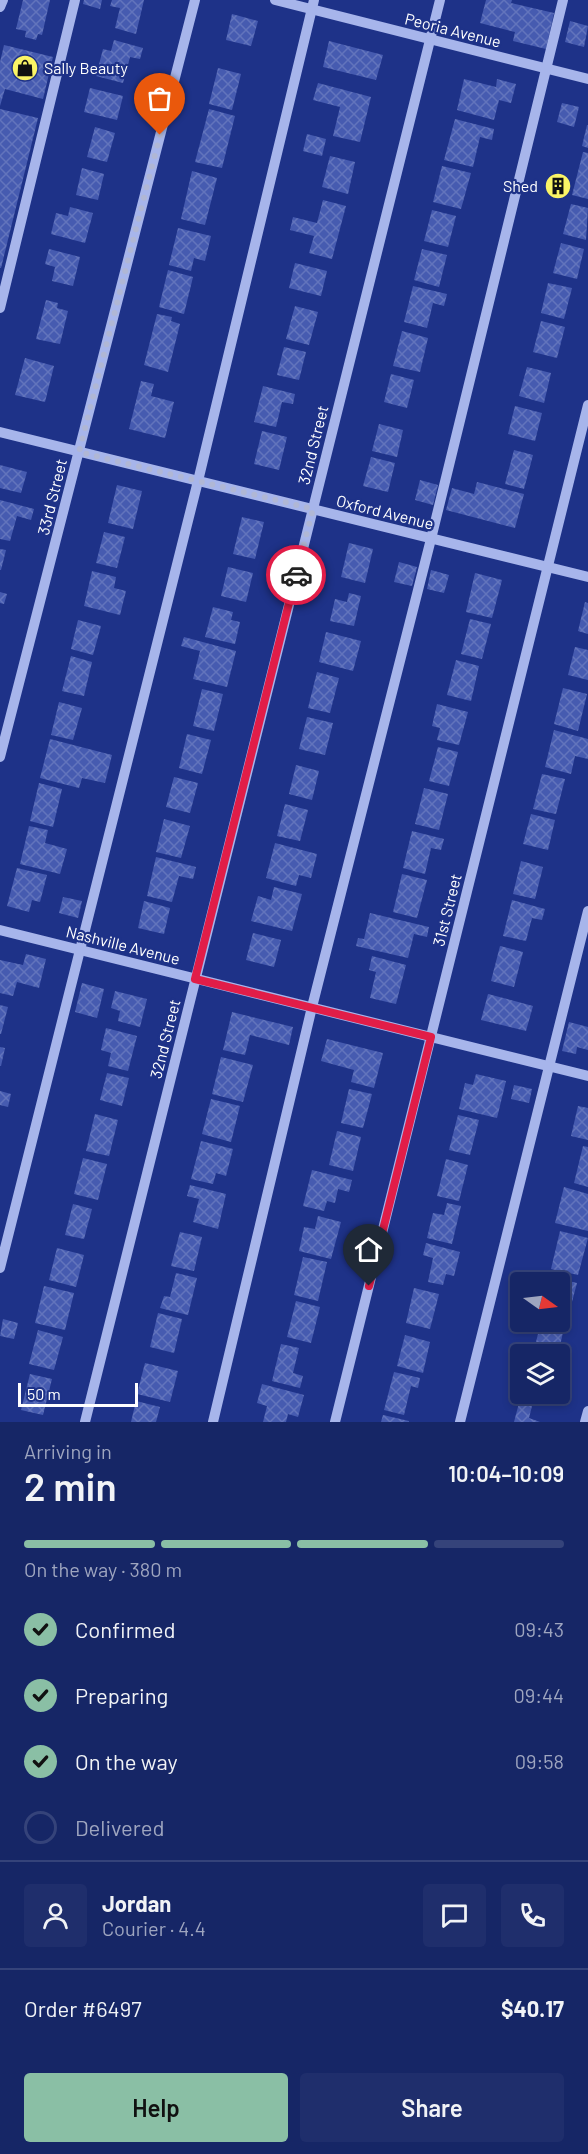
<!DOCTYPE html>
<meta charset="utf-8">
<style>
body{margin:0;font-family:Barlow,sans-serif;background:#1f2e6c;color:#f1f3f6;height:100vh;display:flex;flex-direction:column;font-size:22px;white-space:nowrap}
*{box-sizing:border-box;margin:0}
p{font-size:20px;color:#9ea5bf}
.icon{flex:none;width:33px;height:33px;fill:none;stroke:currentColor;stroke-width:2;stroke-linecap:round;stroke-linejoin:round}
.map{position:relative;height:1422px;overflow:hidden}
.details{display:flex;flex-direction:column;background:#162666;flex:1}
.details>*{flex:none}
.needle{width:39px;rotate:104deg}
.buttons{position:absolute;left:510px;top:1272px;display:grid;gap:12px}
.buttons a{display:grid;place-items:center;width:60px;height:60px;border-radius:6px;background:#162666;box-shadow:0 3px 9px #0003,0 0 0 2px #35437a;font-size:30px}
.scale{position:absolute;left:18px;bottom:15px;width:120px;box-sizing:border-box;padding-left:6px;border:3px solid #fff;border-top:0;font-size:16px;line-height:21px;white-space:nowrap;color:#fff;-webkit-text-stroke:4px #1e3288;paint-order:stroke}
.pin{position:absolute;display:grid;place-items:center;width:51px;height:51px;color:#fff;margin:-62px -26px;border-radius:50% 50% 50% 0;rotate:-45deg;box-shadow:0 0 6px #0007}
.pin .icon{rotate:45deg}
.courier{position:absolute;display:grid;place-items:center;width:60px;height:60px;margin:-30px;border:4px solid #e11d48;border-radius:50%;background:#fff;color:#222;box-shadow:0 2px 8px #0007}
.head em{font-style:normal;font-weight:600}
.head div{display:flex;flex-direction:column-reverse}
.head{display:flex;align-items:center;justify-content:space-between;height:102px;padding:0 24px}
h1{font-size:39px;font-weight:600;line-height:45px}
.bar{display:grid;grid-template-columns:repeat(4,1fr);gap:9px 6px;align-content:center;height:72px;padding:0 24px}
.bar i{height:8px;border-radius:4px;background:#35437a}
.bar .active{background:#8abfa5}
.bar p{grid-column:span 4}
.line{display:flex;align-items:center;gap:15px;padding:0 24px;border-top:2px solid #35437a}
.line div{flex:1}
.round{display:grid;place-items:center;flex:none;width:63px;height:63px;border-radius:6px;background:#1f2e6c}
ol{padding:0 24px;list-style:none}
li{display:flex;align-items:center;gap:18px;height:66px}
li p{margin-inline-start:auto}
li .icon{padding:6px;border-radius:50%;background:#8abfa5;color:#111;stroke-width:4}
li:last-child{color:#9ea5bf}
li i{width:33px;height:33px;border:3px solid #35437a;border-radius:50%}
.cta{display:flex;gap:12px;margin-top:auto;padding:12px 24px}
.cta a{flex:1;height:69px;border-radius:6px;background:#8abfa5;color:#111;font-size:24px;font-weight:600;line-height:69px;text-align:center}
.cta a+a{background:#1f2e6c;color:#f1f3f6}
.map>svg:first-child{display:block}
.building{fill:url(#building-cross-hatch)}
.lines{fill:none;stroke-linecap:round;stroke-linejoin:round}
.minor{stroke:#a7b5eb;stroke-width:10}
.done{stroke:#b0b7d5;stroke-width:6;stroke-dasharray:0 10.8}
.route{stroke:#e11d48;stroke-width:8}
.labels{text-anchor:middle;stroke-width:4.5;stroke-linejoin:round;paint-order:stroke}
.street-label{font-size:16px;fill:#fff;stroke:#1e3288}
.poi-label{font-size:16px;fill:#fff;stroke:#1e3288;text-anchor:start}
</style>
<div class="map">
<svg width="588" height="1422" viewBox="0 0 588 1422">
<defs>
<pattern id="building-cross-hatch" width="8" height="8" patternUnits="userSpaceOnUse" patternTransform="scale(1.5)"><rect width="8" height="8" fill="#465bb0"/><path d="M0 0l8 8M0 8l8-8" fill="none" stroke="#6274bc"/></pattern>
</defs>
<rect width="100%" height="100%" fill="#1e3288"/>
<g class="building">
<path d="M23,0H50L42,35L38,34L36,40L25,37L26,31L16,29Z"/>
<path d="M84,0H102L100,9L83,4Z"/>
<path d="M112,0H144L136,34L115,28L120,8L110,6Z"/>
<path d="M486,0H512L511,3L554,13L546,49L513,41L515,32L480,23Z"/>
<path d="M232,14L258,21L251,46L226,40Z"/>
<path d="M570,21L588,26L584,47L565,42Z"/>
<path d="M114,40L143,48L140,59L130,57L123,83L96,76L103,49L111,51Z"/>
<path d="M329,41L383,55L376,80L323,67Z"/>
<path d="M4,45L53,57L43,99L5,89L0,106V62Z"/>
<path d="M218,68L241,74L232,110L209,104Z"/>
<path d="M464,79L496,87L497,79L516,84L511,103L499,100L494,120L457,110Z"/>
<path d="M318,83L371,97L360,142L333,136L340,107L313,100Z"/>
<path d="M90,88L123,96L117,120L84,112Z"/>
<path d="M562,103L579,107L574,127L557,122Z"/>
<path d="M0,109L38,118L1,268H0Z"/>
<path d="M209,109L235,116L222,168L195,162Z"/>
<path d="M455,119L494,129L492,140L480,137L473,167L444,160Z"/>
<path d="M587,125H588V148L582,146Z"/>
<path d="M95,127L115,133L107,162L87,157Z"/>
<path d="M307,134L326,139L322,156L303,151Z"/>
<path d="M583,152L588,153V199L572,195Z"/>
<path d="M330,156L355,162L348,194L322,187Z"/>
<path d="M442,166L471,173L461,209L433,202Z"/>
<path d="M82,168L104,174L98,200L76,195Z"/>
<path d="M192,171L217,178L205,225L181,219Z"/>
<path d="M550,177L570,182L567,195L547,190Z"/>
<path d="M323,200L346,206L332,259L309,253L314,236L290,230L293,217L317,223Z"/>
<path d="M571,204L588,208L586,240L563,234Z"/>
<path d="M70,207L93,213L85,243L51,234L56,213L68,216Z"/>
<path d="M432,210L456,216L448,247L424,241Z"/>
<path d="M178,228L211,236L205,261L194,258L191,271L169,265Z"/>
<path d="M561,243L584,249L577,279L553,273Z"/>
<path d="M49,249L80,257L73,286L52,281L55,267L45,264Z"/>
<path d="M422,249L447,255L439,287L414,280Z"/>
<path d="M295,263L327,271L321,296L289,288Z"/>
<path d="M168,270L193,277L184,314L159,307Z"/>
<path d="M548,283L572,288L564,319L541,313Z"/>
<path d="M413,286L447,294L444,306L433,303L427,328L404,322Z"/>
<path d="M46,300L58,303L57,308L68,311L60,344L36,339Z"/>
<path d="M295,306L318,312L309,345L286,339Z"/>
<path d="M157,314L172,317L171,321L180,324L168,372L144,365Z"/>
<path d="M541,321L565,327L557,358L533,352Z"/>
<path d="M402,331L428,338L420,372L393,366Z"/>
<path d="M284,347L306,352L299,380L277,375Z"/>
<path d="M25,358L54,366L45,402L15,395Z"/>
<path d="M527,367L551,373L544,403L519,396Z"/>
<path d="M391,374L414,380L407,408L384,402Z"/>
<path d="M141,381L154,384L151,396L174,402L165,438L129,429Z"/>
<path d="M263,386L295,394L293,404L282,402L276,427L254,422Z"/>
<path d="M515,406L542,413L535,441L508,434Z"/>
<path d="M379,424L403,430L397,457L372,451Z"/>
<path d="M262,431L287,437L279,470L254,464Z"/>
<path d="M514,450L533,455L524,489L505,484Z"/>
<path d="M371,457L395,463L388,492L363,486Z"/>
<path d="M0,465L27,472L21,493L0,488Z"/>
<path d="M420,480L438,485L433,505L415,500Z"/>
<path d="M477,482L524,494L515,528L446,510L452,488L474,494Z"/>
<path d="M117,485L142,491L133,529L108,523Z"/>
<path d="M0,500L34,509L31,520L17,516L10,541L0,539Z"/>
<path d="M242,517L264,522L255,559L233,554Z"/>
<path d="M104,532L125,537L117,568L96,563Z"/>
<path d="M349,543L373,549L365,583L341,577Z"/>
<path d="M0,549L6,550L1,570H0Z"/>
<path d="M399,562L417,567L412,586L394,582Z"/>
<path d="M228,567L253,573L246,602L221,596Z"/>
<path d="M431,570L449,575L444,593L427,589Z"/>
<path d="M92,571L116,577L114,588L126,591L120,615L84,606Z"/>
<path d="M475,573L502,580L492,618L466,612Z"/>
<path d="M0,592L7,594L4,604L0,603Z"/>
<path d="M349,593L361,596L354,626L330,621L335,599L347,602Z"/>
<path d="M585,602L588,603V634L578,631Z"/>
<path d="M213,607L233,612L231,620L240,622L235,644L205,637Z"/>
<path d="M470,619L491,624L482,659L461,654Z"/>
<path d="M78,620L101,626L93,655L71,649Z"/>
<path d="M326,632L361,641L353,671L319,662Z"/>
<path d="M184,637L236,651L227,687L193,679L200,651L181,646Z"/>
<path d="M575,647L588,650V680L568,675Z"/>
<path d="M71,656L92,662L84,696L62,691Z"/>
<path d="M456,660L479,666L471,701L447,695Z"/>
<path d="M317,672L339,678L330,713L308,708Z"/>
<path d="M563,688L587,694L578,731L554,724Z"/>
<path d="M202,689L223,694L214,731L193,726Z"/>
<path d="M59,702L82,708L73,740L51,735Z"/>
<path d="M437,704L468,712L459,745L437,740L440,728L432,726Z"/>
<path d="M307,717L333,723L325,755L299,749Z"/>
<path d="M554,730L588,739V759L575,756L571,774L545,767Z"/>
<path d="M187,734L211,740L202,774L179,768Z"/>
<path d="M50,739L112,755L105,783L82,778L79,788L40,778Z"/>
<path d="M438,747L458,752L449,786L429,781Z"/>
<path d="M296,765L319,771L312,800L289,794Z"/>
<path d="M542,774L565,779L556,814L533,809Z"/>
<path d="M174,777L198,783L190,813L166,807Z"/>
<path d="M39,783L62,789L53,827L30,821Z"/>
<path d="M424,788L448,794L439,830L415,824Z"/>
<path d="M285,804L308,810L300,841L277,836Z"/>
<path d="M531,814L555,820L548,850L523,844Z"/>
<path d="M164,819L190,826L181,858L156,852Z"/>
<path d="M29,826L48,830L45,843L67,849L60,874L20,864Z"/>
<path d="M412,831L444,839L441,850L431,848L425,874L403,868Z"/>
<path d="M275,843L317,854L311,878L299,875L296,886L266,878Z"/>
<path d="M156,857L196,867L193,879L179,876L172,902L147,896Z"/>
<path d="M521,861L543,867L535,899L513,894Z"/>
<path d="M17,868L47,875L40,902L32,900L29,912L7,906Z"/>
<path d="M402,874L427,880L417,918L393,912Z"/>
<path d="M274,887L302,894L292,931L251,921L258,896L271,900Z"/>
<path d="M63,897L82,901L78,918L59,913Z"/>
<path d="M512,900L545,909L542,920L532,918L526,941L503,936Z"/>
<path d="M144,901L170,908L164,934L138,928Z"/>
<path d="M370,913L429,927L427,937L414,934L408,958L356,946L358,938L364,939Z"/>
<path d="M253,933L281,940L274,967L246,960Z"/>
<path d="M500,946L523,952L514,987L491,981Z"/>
<path d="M26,954L46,959L39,988L17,982L13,996L0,993V960L23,965Z"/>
<path d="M372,956L406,965L396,1004L370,998L376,972L369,970Z"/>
<path d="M82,983L104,989L97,1018L75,1012Z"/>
<path d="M115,991L147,999L140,1027L118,1021L120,1011L111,1008Z"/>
<path d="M488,994L533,1006L526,1031L481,1020Z"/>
<path d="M0,1005L8,1007L1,1034H0Z"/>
<path d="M232,1012L293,1027L289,1045L250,1035L245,1055L223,1050Z"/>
<path d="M569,1022L588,1027V1050L577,1047L576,1054L562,1051Z"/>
<path d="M106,1028L137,1036L128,1071L108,1066L111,1053L101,1050Z"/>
<path d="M327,1039L383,1053L374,1088L351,1082L354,1070L321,1061Z"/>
<path d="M0,1047L5,1048L1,1066H0Z"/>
<path d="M221,1057L253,1065L243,1102L212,1094Z"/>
<path d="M107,1073L129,1078L122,1106L100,1100Z"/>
<path d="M476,1074L506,1081L497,1118L459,1109L465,1083L473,1085Z"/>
<path d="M514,1085L532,1089L529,1103L511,1099Z"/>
<path d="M349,1089L372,1094L363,1128L341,1123Z"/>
<path d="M0,1091L11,1094L8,1107L0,1105Z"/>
<path d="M211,1099L240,1106L231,1142L202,1134Z"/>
<path d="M578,1106L588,1108V1140L571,1136Z"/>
<path d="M95,1114L118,1120L109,1156L86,1151Z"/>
<path d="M458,1115L479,1120L470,1155L449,1150Z"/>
<path d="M337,1131L361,1137L353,1171L329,1165Z"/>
<path d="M201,1141L233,1149L226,1176L216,1173L213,1184L191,1179Z"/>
<path d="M583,1146L588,1147V1187L574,1183Z"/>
<path d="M83,1158L107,1164L98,1200L74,1194Z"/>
<path d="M446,1159L468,1165L459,1201L437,1196Z"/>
<path d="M312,1170L352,1180L349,1192L338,1189L335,1203L327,1201L324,1211L303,1206Z"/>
<path d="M190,1185L226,1194L218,1229L193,1222L199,1199L187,1196Z"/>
<path d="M564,1187L588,1194V1231L555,1223Z"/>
<path d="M447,1203L461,1206L452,1244L427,1238L433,1213L444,1215Z"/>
<path d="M73,1204L92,1209L84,1239L65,1235Z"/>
<path d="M318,1216L341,1222L331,1259L299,1251L304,1227L315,1229Z"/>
<path d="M560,1231L588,1238L578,1275L551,1269Z"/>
<path d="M180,1232L202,1237L194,1271L171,1266Z"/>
<path d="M426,1243L460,1252L454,1276L446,1274L443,1285L428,1282L433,1258L423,1255Z"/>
<path d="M57,1248L84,1255L76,1287L49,1280Z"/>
<path d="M303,1257L327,1262L318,1301L294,1295Z"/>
<path d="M176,1273L197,1278L188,1315L160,1308L164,1296L170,1297Z"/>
<path d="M551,1277L577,1283L568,1317L560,1314V1282H550Z"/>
<path d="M44,1286L74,1293L65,1330L35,1323Z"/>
<path d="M414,1288L439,1294L430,1329L406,1323Z"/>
<path d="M296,1301L320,1307L311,1343L287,1337Z"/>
<path d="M158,1313L182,1319L174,1353L150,1347Z"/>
<path d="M3,1319L18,1323L14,1339L0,1336Z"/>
<path d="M541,1322L565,1324L558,1354H533Z"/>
<path d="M38,1330L63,1337L54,1370L29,1364Z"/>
<path d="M405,1335L430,1342L423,1373L397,1366Z"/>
<path d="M281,1344L299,1348L293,1373L303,1376L300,1388L272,1381Z"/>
<path d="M145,1363L178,1371L170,1402L137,1394Z"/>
<path d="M394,1372L420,1378L418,1388L411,1386L404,1415L384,1410Z"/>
<path d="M30,1374L52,1379L43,1415L21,1410Z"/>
<path d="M262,1384L304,1395L298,1417L288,1414L286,1422H263L267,1406L257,1403Z"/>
<path d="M525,1394H549L547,1404L524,1398Z"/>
<path d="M136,1401L160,1407L156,1422H131Z"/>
<path d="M519,1403L532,1406L529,1418L540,1422H514Z"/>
<path d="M383,1415L409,1421V1422H381Z"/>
</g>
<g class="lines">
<g class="minor">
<path d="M275,0L588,79"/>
<path d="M0,7L3,0"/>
<path d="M0,308L75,0"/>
<path d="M0,432L588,577"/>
<path d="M0,757L195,0"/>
<path d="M0,930L588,1076"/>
<path d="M0,1268L198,481L314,0"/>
<path d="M85,1422L440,0"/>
<path d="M213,1422L312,1007L431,539L563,0"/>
<path d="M335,1422L588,405"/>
<path d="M460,1422L588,911"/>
<path d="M585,1422L588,1411"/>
</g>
</g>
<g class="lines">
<path class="done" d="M160,135L79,452L313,509L296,575"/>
<path class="route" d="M296,575L195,979L431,1037L369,1286"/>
</g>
<defs>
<symbol id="shop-disc" viewBox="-11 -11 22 22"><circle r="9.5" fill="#faf466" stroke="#1e3288"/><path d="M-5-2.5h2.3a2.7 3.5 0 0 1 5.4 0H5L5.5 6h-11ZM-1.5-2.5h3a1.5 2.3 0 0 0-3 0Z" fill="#111"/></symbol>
<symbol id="building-disc" viewBox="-11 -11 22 22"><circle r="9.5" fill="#faf466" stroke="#1e3288"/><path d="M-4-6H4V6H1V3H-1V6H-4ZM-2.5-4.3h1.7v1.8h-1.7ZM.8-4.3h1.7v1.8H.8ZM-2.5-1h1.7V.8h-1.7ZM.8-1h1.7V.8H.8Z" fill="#111"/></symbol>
</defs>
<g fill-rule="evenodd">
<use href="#shop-disc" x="10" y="53" width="30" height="30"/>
<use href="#building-disc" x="543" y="171" width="30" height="30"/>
</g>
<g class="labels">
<g class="street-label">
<text transform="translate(453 30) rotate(14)" y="6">Peoria Avenue</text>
<text transform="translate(313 445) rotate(-76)" y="6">32nd Street</text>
<text transform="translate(52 497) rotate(-76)" y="6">33rd Street</text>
<text transform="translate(385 512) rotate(14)" y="6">Oxford Avenue</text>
<text transform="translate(447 910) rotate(-76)" y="6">31st Street</text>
<text transform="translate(123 945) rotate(14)" y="6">Nashville Avenue</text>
<text transform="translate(165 1039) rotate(-76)" y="6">32nd Street</text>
</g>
<g class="poi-label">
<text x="44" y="74">Sally Beauty</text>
<text x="538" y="192" text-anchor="end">Shed</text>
</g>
</g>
</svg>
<div class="buttons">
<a><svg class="needle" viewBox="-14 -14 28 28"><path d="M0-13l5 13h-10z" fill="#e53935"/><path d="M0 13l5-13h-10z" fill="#9ea5bf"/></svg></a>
<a><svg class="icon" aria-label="layers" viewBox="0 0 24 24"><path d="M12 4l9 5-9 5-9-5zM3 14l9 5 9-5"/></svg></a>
</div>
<div class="scale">50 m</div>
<div class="pin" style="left:160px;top:135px;background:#ea580c"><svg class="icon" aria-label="bag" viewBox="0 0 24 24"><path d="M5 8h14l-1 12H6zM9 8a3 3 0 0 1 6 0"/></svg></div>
<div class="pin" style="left:369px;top:1286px;background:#1f2937"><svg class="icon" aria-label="home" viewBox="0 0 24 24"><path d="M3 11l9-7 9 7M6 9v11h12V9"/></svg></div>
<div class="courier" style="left:296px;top:575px"><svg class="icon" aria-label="car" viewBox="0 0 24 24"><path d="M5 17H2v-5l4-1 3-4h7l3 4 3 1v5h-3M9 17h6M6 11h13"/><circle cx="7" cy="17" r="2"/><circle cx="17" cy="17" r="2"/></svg></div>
</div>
<section class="details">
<div class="head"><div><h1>2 min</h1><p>Arriving in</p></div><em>10:04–10:09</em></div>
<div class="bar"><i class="active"></i><i class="active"></i><i class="active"></i><i></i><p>On the way · 380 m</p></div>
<ol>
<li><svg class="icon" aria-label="check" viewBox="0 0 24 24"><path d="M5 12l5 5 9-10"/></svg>Confirmed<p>09:43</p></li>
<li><svg class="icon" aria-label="check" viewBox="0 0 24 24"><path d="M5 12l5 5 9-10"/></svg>Preparing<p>09:44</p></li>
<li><svg class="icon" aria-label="check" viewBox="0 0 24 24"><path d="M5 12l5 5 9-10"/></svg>On the way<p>09:58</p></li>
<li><i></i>Delivered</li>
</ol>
<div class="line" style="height:108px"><a class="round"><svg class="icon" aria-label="person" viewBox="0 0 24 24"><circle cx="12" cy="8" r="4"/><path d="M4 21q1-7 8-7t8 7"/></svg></a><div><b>Jordan</b><p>Courier · 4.4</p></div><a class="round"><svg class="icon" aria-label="chat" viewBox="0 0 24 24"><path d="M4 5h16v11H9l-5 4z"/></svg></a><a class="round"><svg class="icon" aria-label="phone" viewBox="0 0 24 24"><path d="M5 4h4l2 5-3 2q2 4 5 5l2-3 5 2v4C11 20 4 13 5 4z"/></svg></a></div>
<div class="line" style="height:78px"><div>Order #6497</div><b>$40.17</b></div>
<div class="cta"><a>Help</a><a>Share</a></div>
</section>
